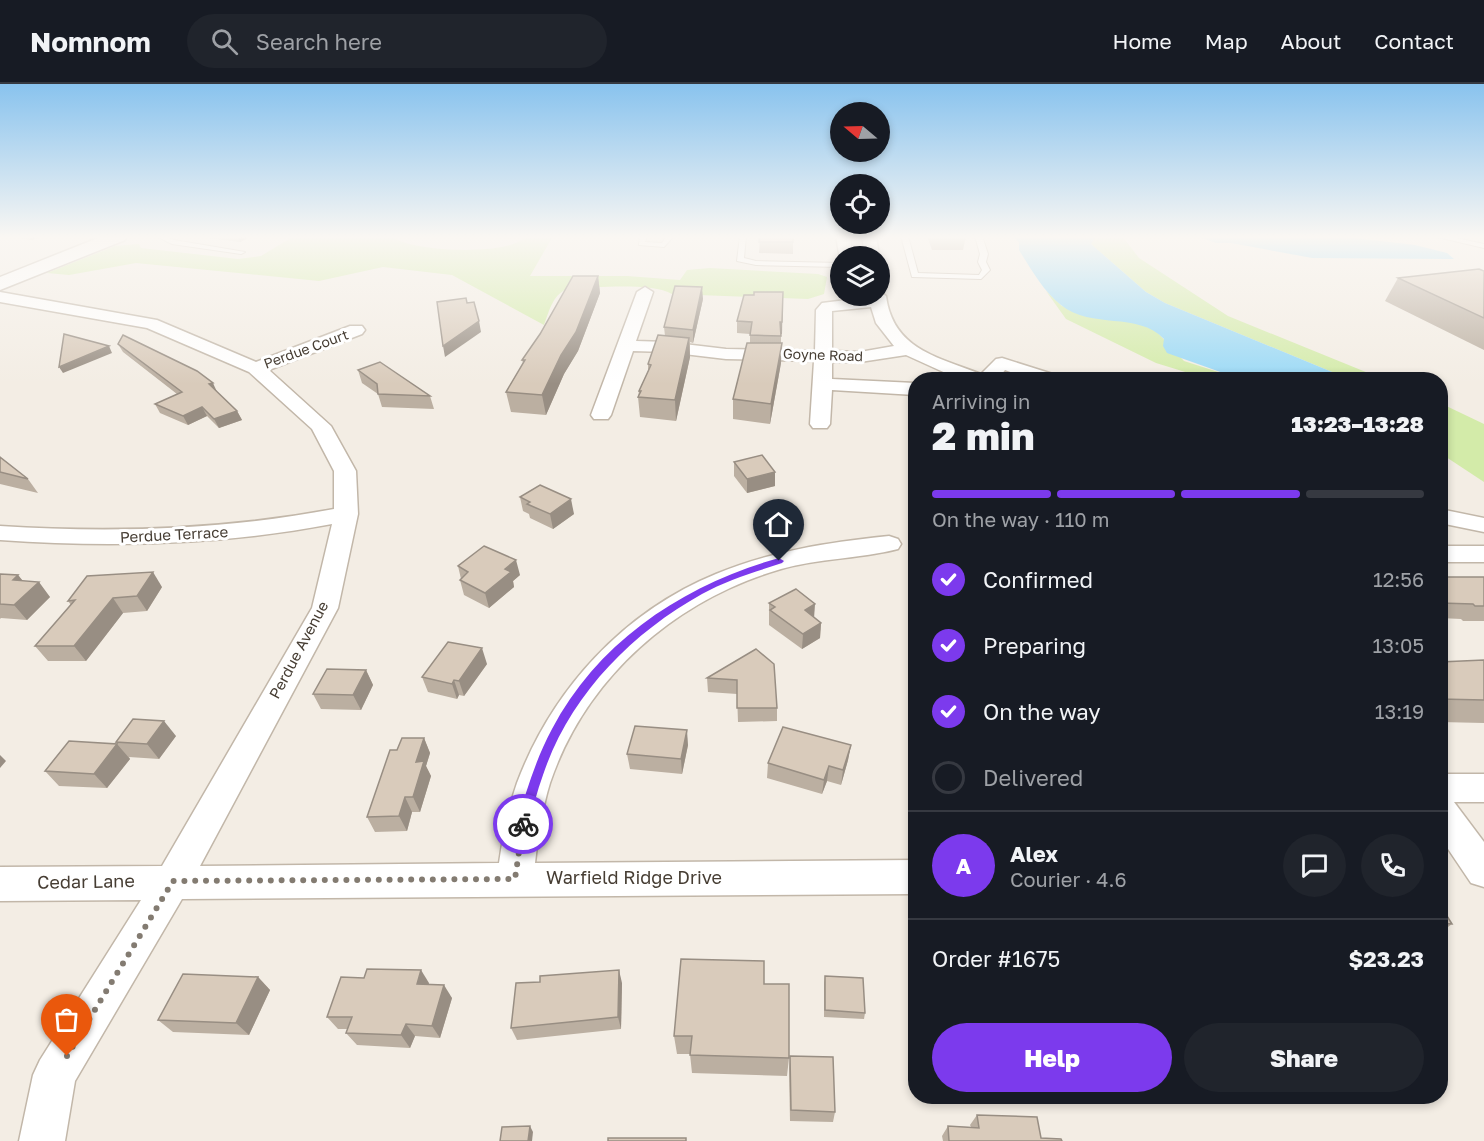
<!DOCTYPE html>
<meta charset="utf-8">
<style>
body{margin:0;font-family:"Golos Text",sans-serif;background:#20242c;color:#f1f3f6;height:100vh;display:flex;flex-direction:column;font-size:22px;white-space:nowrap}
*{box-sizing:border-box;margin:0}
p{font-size:20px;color:#9ea1a6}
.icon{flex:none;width:33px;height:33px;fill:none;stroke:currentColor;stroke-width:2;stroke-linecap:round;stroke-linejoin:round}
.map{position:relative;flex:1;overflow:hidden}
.details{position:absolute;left:908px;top:288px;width:540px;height:732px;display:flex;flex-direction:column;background:#171b24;border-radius:24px;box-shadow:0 3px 9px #0003}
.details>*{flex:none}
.needle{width:39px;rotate:289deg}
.controls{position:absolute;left:830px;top:18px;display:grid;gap:12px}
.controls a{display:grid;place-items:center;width:60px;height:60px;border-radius:50%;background:#171b24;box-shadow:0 3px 9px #0003;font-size:30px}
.pin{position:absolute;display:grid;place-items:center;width:51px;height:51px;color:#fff;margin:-62px -26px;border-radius:50% 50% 50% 0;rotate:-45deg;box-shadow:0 0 6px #0007}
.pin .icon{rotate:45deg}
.courier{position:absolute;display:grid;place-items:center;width:60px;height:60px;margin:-30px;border:4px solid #7c3aed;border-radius:50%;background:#fff;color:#222;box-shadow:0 2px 8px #0007}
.headline em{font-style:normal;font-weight:800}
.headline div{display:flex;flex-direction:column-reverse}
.headline{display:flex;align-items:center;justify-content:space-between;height:102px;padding:0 24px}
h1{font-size:39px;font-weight:800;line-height:45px}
.bar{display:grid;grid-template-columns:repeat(4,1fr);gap:9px 6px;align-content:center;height:72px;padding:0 24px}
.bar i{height:8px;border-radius:4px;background:#363941}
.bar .selected{background:#7c3aed}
.bar p{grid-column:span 4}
.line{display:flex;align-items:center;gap:15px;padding:0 24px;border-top:2px solid #363941}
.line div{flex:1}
.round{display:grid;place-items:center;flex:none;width:63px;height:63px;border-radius:32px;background:#20242c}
ol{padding:0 24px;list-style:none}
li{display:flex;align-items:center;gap:18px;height:66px}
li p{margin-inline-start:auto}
li .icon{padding:6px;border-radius:50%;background:#7c3aed;color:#fff;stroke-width:4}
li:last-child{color:#9ea1a6}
li i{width:33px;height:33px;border:3px solid #363941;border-radius:50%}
.primary-button{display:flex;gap:12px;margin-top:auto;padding:12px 24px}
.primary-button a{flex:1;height:69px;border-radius:36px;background:#7c3aed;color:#fff;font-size:24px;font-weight:800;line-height:69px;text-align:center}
.primary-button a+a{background:#20242c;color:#f1f3f6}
header{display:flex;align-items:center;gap:36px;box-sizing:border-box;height:84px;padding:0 30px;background:#171b24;border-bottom:2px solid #363941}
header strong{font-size:28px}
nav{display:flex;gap:33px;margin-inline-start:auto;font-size:21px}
.search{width:420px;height:54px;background:#20242c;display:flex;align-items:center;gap:15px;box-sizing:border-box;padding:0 21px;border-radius:33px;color:#9ea1a6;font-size:22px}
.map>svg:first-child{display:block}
.green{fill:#d3eba9}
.water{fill:#9ad9f6}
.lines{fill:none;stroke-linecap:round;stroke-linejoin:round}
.service-casing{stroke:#c2b7a9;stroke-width:2}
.minor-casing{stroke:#c2b7a9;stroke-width:3}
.tertiary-casing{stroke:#c2b7a9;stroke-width:3}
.service{fill:#fff;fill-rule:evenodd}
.minor{fill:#fff;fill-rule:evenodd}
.tertiary{fill:#fff;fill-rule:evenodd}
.wall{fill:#bbafa1}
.shaded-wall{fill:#988e83}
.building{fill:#d9cbbb;stroke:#988e83;stroke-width:1.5}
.route{fill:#7c3aed}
.done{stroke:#837b71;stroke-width:6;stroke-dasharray:0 10.8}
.labels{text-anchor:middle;stroke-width:6;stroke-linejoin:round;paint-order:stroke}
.far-street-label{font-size:14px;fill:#463d33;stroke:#fff}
.street-label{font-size:15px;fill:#463d33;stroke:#fff}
.near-street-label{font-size:18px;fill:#463d33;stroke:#fff}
</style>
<header>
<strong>Nomnom</strong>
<div class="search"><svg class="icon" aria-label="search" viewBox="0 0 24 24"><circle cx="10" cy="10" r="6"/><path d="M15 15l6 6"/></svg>Search here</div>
<nav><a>Home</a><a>Map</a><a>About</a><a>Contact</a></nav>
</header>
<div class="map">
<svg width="1484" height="1057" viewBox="0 0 1484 1057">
<rect width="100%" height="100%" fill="#f3ede4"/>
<g class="green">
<path d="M294,152H391C409,168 511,173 526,152H553L530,192H627L680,196L687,186L710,184L818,190L827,193L824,210L808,215L672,210C652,198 595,204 570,204C553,209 550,225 544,241L452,191L383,183L319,197L136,179L69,191L47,189L115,162L139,160L141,164L238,175L261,172Z"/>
<path d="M1096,152H1122L1139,174L1228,232L1383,295H1349L1165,219L1146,208L1091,160Z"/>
<path d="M1046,207L1062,222L1143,241L1156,247L1184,277L1240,295H1208L1156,279L1066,235Z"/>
<path d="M1440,319L1484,340V398L1440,369Z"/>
</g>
<g class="water">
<path d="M1012,152H1096L1091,160L1146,208L1165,219L1349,295H1240L1167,269L1163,262L1164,255C1137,227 1092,246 1061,221C1043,207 1031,185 1019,166V158Z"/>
<path d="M1196,152H1338L1415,161L1447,169L1454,175L1312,174L1231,159H1216Z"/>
</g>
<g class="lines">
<defs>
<g id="service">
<path d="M156,152H165L174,156L245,168L241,170L172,160Z"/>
<path d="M640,152H647L645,158L662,159L667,152H674L664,163L639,161Z"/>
<path d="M740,152H746L744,174L756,177L840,179V183L756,181L737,177Z"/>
<path d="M901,152H908L918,189L979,191L982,186L978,178L980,170L975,152H982L988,170L986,178L990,186L981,195L912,193Z"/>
<path d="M1433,152H1447L1484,160V164Z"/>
</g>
<g id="minor">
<path d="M836,152H850L852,172H840V175Z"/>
<path d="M862,152H876L879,172H865Z"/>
<path d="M645,203L653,208L636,257L667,258L726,265L815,267L816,226L822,219L879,212V207L886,212C893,265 937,273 981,290L996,275L1002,274L1059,292L1061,296H1032L1005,286L997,296H961L906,271L860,278H832V295L915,299V311L832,306L830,340L827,344H813L810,340L814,277L726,275L667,268L633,267L611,331L608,335H594L591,331L637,208ZM871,223L876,239L894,262L860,268L832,267V227Z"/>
<path d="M0,208L157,236L256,278L350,242H362L365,246L362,250L269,286L331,342L356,387L358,430L338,524L200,782L499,779C503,752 508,725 517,699C552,606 623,528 716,490C771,467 830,458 889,452L898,455L901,460L898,465C860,475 819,474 781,485C675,516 586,593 550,699C542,725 538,752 535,779L915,776V810L182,815L75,997L65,1057H19L33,991L40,976L141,816L0,817V783L162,782L312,524L332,440C222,461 112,464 0,456V442C112,449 223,446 334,425V387L312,345L249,288L147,244L0,218Z"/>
<path d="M1440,425L1484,434V448L1440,439Z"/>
<rect x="1440" y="462" width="44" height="16"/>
<path d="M1440,690H1484V718H1454L1484,758V803L1471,799L1440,753Z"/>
</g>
<path id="tertiary" d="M103,152H127L125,156L0,206V193Z"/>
</defs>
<use href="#service" class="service-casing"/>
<use href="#minor" class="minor-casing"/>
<use href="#tertiary" class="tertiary-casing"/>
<use href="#service" class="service"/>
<use href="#minor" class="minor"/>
<use href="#tertiary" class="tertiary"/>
</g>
<g class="wall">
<path d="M9,152H41L32,156Z"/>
<path d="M195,152H252L240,158Z"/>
<path d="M760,152H793V170L759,169Z"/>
<path d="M927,152H966L963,166H932Z"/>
<path d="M1484,187V266L1385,217L1398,194Z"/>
<path d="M598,192L600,209L578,267L564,290L546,331L511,328L506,308L523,279L522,276Z"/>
<path d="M744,211L782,250H781V279L770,340L733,335V315L750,259V250L737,249V237Z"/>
<path d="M703,215L693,259L690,258V273L676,337L640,333L638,313L639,307L648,287V280L665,252L664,243Z"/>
<path d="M118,260L217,308L237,327L242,336L219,344L207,332L188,341L160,329L155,320L177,310L123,268Z"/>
<path d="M358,286L430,312L434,325L382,323L378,310L362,299Z"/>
<path d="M0,373L28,395L38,409L0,400Z"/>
<path d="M734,378L775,402L747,409L734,392Z"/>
<path d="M520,413L574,430L553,445L530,434L529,430L523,427Z"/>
<path d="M458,482L520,491L513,497L514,503L489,524L464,511L460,496L461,495Z"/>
<path d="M0,490L18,491L23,497L50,513L27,536L1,534L0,535Z"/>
<path d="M1440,493H1484V537H1463L1461,535L1440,534Z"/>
<path d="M162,503L147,527L123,529L86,577H48L35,562L71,521L68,517Z"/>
<path d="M769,519L814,534L821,539L820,554L802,565L769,541Z"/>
<path d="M756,565L777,624V637L738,638L737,610L708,608L707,594Z"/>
<path d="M1484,576V639L1440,638V578Z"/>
<path d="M915,578V594L913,587Z"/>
<path d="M487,580L464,612L459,611L457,615L428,608L422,593Z"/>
<path d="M366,586L373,601L361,626L321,625L313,610Z"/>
<path d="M176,652L159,675L129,673L130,675L107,704L59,702L45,687L117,660L116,658Z"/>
<path d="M424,654L430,669L426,682L431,692L420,728H412L407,747L375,748L367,733L397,666Z"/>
<path d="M688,661L682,690L630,685L627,670Z"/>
<path d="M851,661L848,676L841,701L827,697L822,710L767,694L768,679Z"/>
<path d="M1440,821L1452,840L1440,849Z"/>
<path d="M825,892L865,929L864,935L824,933V899Z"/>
<path d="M258,893L270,906L249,951L173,948L158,936Z"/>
<path d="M429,899V900L452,914L440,954L415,952L410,964L357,961L346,949L348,945H338L327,933Z"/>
<path d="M622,899L621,945L517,956L511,944Z"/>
<path d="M764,900L789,974L787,992L692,989L690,970H677L674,952Z"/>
<path d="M790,972L835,1028L833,1038L790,1037L789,984Z"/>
<path d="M977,1031L1041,1054L1062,1057H943L942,1052L948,1042L971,1043L970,1041Z"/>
</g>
<g class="shaded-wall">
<path d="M30,152H41L32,156Z"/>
<path d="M238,152H252L240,158Z"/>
<path d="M598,192L600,209L578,267L564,290L546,331L542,311Z"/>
<path d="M702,203L703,215L693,259V246Z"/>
<path d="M783,208L782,250L779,251L780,238Z"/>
<path d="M479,237L481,248L445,273L443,262Z"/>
<path d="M689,254L690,273L676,337L675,316Z"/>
<path d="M782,259L781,279L770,340L771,320Z"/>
<path d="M109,262L112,269L63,289L59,283Z"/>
<path d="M213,299L217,308L209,300Z"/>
<path d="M202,323L207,332L188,341L183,332Z"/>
<path d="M237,327L242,336L219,344L214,335Z"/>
<path d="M775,388V402L747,409V395Z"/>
<path d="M571,415L574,430L553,445L550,430Z"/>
<path d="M516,476L520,491L513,497L514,503L489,524L485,509L505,485Z"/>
<path d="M153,488L162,503L147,527L137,512Z"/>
<path d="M18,491L30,506L39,498L50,513L27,536L14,521L13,496Z"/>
<path d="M113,514L123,529L86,577L74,562Z"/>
<path d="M815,520L814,535L805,526Z"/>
<path d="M821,539L820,554L802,565L803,550Z"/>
<path d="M482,564L487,580L464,612L459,597Z"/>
<path d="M366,586L373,601L361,626L353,611Z"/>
<path d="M454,596L459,611L457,615L452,600Z"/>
<path d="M164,637L176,652L159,675L147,660Z"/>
<path d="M687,646L688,661L682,690L681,675Z"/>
<path d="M424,654L430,669L426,682L431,692L420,728L413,713L416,678Z"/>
<path d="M117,660L130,675L107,704L94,690Z"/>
<path d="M851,661L848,676L841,701L843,686Z"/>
<path d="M0,671L6,677L0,684Z"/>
<path d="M829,682L827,697L822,710L824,696Z"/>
<path d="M405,713L412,728L407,747L399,732Z"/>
<path d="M421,886L429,899L425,913L417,900Z"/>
<path d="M619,886L622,899L621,945L618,933Z"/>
<path d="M258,893L270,906L249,951L236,939Z"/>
<path d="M444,901L452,914L440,954L432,942Z"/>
<path d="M406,940L415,952L410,964L401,951Z"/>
<path d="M530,1042L533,1048L532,1057H528Z"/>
</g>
<g class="building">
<path d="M760,152H793V158H759Z"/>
<path d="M1479,185L1484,187V234L1398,194Z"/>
<path d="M573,192H598L576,248L561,271L542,311L506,308L525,276H522L540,250Z"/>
<path d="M675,202L702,203L693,246L664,243Z"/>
<path d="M754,208H783L782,238H780L781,252L750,251L752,238L737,237L744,211H754Z"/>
<path d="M466,214L467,219L474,218L479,237L443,262L437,218Z"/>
<path d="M64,250L109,262L59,283Z"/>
<path d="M123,251L197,287L213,299L209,300L237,327L214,335L202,323L183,332L155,320L182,308L118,260Z"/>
<path d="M658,251L689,254L675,316L638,313L641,307H639L651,281L648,280Z"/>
<path d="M747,259H782L771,320L733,315Z"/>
<path d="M380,278L430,312L378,310L377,300L358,286Z"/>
<path d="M762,371L775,388L747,395L734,378Z"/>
<path d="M0,373L28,395L0,388Z"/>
<path d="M540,401L571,415L550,430L527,420L530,418L520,413Z"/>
<path d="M484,462L516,476L505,485L511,488L485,509L460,496L468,488L458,482Z"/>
<path d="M153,488L137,512L113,514L74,562H35L75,516L68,517L87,492Z"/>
<path d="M0,490L18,491L13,496L39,498L14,521L0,520Z"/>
<path d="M1440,493H1484V522H1475L1473,520L1440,519Z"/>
<path d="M796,505L815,520L805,526L821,539L803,550L770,526L775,523L769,519Z"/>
<path d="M448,558L482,564L459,597L454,596L452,600L422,593Z"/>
<path d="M756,565L774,580L777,624H737V596L707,594Z"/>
<path d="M1484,576V616L1440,615V578Z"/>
<path d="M327,585L366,586L353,611L313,610Z"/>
<path d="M133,635L164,637L147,660L116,658Z"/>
<path d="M635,642L687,646L681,675L627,670Z"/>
<path d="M783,643L851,661L843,686L829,682L824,696L768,679Z"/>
<path d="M402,654H424L416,678L424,677L413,713H405L399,732L367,733L390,666H397Z"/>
<path d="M69,657L117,660L94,690L45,687Z"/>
<path d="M1440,821L1452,840L1440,839Z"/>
<path d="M681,875L764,877V900H789V974L690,971L692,952H674Z"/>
<path d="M367,885L421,886L417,900L444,901L432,942L406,940L401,951L346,949L352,933H327L341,893L364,894Z"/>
<path d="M619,886L618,933L511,944L516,899L540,898V892Z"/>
<path d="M183,890L258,893L236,939L158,936Z"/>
<path d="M825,892L863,894L865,929L825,926Z"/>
<path d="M790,972L833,973L835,1028L791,1026Z"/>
<path d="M977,1031L1037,1033L1041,1054L1061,1055L1062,1057H949L948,1042L979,1044Z"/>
<path d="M530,1042L528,1057H500L502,1043Z"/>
<rect x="608" y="1054" width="78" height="3"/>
</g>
<linearGradient id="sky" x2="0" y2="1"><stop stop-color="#89c3ee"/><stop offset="0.51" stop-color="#faf7f3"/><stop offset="1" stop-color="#faf7f3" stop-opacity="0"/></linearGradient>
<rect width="1484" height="300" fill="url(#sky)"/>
<path class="route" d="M779,474L784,477L782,479C755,488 727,496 702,510C630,550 569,613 543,691C537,707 533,724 529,740L527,743H518L517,740C526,707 536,675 552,645C598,557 685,500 779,474Z"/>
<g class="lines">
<path class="done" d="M67,972L173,797L515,795L523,740"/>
</g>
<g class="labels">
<g class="far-street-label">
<text transform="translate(306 265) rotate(-20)" y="5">Perdue Court</text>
<text transform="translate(823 271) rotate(2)" y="5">Goyne Road</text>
</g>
<g class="street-label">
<text transform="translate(174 451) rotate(-3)" y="5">Perdue Terrace</text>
<text transform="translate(299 566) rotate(-62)" y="5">Perdue Avenue</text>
</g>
<g class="near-street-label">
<text x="634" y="800">Warfield Ridge Drive</text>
<text transform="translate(86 798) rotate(-1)" y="6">Cedar Lane</text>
</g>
</g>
</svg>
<div class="controls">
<a><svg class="needle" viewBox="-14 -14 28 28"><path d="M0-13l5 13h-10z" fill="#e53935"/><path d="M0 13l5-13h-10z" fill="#9ea1a6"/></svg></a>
<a><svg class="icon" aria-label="locate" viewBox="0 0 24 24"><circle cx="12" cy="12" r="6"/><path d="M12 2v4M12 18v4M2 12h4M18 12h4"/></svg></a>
<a><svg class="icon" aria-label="layers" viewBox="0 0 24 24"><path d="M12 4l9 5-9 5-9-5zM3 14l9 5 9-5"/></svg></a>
</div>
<div class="pin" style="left:67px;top:972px;background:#ea580c"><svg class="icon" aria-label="bag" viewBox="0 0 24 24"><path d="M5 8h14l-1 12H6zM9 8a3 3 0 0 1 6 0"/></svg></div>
<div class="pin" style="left:779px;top:477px;background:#1f2937"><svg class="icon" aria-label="home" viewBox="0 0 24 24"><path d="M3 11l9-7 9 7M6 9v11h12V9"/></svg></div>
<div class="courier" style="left:523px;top:740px"><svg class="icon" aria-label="bike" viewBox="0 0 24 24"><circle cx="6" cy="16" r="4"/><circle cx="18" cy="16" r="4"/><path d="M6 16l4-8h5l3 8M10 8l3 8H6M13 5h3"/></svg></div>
<section class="details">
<div class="headline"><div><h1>2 min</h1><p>Arriving in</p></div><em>13:23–13:28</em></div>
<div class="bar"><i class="selected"></i><i class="selected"></i><i class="selected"></i><i></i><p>On the way · 110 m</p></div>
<ol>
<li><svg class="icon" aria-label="check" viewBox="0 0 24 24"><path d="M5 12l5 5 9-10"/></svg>Confirmed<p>12:56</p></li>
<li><svg class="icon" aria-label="check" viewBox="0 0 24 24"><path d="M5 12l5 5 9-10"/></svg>Preparing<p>13:05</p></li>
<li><svg class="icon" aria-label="check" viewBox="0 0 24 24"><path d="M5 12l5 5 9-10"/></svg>On the way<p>13:19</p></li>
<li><i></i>Delivered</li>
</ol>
<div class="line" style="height:108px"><b class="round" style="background:#7c3aed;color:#fff">A</b><div><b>Alex</b><p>Courier · 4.6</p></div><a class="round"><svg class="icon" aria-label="chat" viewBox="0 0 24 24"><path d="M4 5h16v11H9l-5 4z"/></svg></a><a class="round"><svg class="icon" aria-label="phone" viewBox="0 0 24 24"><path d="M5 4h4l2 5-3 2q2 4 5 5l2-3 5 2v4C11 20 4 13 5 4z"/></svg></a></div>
<div class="line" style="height:78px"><div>Order #1675</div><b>$23.23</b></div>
<div class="primary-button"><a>Help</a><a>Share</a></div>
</section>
</div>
